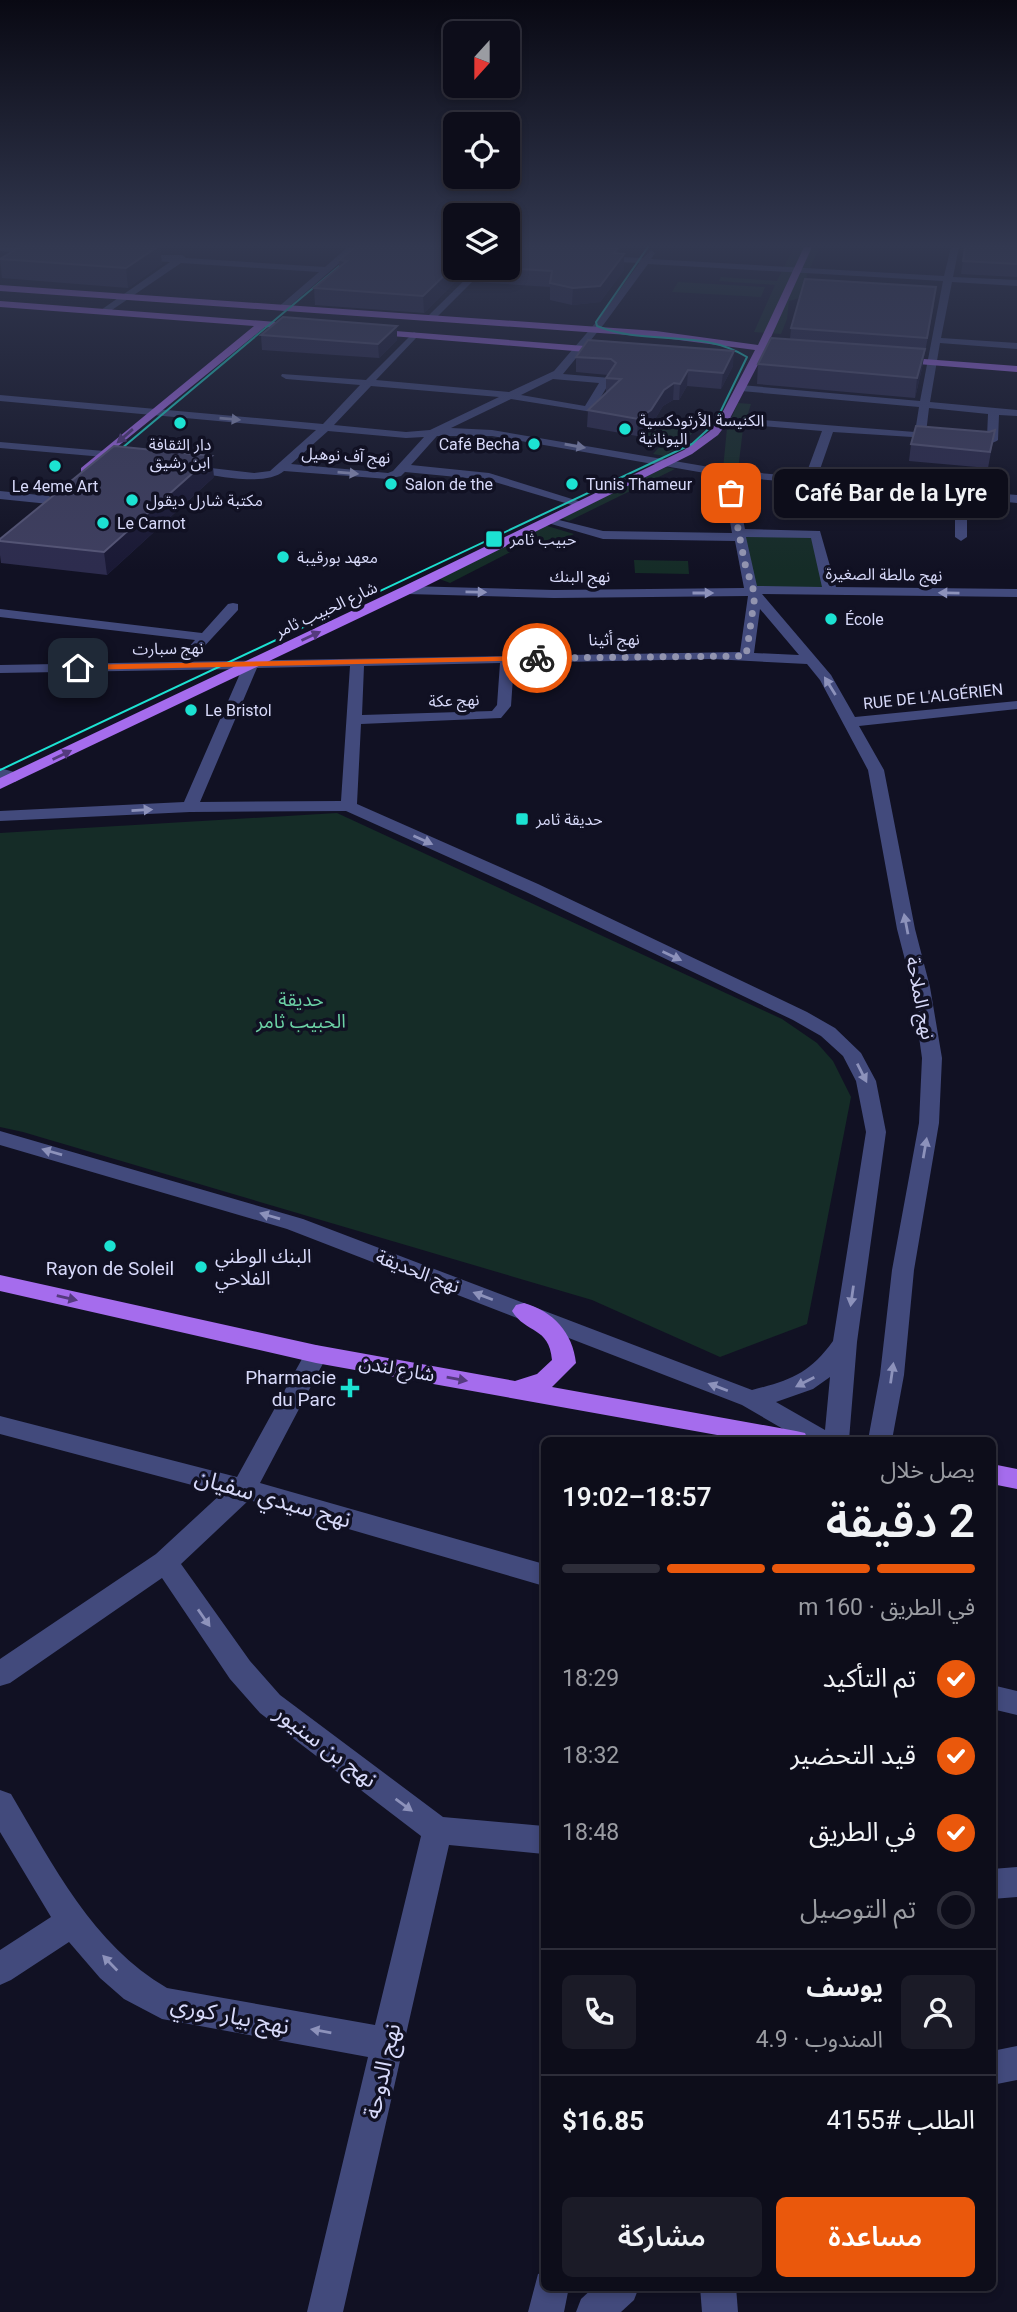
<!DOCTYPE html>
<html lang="ar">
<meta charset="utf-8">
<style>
body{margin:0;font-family:Roboto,"Noto Sans Arabic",sans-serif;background:#1b1b27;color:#f1f3f6;direction:rtl;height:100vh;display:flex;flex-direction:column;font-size:26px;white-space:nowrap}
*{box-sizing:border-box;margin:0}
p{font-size:23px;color:#9a9ca2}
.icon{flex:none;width:38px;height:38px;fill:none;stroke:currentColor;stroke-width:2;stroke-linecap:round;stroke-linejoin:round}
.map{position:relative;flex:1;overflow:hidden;direction:ltr}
.sheet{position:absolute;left:541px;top:1437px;width:455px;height:854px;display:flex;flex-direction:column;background:#0d0d1a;border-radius:10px;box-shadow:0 4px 10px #0003,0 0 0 2px #2d2d39;direction:rtl}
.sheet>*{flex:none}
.needle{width:46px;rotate:201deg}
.controls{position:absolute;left:443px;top:21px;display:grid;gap:14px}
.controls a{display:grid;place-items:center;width:77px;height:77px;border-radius:10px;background:#0d0d1a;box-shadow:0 4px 10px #0003,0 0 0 2px #2d2d39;font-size:35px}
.pin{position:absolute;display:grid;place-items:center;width:60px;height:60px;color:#fff;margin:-30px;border-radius:14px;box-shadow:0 4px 10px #0006}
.courier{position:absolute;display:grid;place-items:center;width:70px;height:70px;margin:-35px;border:5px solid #ea580c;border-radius:50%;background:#fff;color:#222;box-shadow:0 2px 9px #0007}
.bubble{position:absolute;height:49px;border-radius:10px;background:#0d0d1a;box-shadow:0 4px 10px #0003,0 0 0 2px #2d2d39;font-size:23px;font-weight:600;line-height:49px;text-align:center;direction:rtl}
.overview em{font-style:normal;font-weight:600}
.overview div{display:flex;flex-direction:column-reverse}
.overview{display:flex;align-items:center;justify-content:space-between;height:119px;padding:0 21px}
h1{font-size:46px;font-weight:600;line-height:52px}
.bar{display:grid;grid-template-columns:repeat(4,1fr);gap:10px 7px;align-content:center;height:84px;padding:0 21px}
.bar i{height:9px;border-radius:5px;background:#2d2d39}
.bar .current{background:#ea580c}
.bar p{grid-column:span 4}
.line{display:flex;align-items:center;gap:18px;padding:0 21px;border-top:2px solid #2d2d39}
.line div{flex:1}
.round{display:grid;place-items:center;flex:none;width:74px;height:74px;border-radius:10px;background:#1b1b27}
ol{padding:0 21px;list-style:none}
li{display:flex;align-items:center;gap:21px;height:77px}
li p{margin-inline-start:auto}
li .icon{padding:7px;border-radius:50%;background:#ea580c;color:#fff;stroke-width:4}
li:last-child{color:#9a9ca2}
li i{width:38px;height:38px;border:4px solid #2d2d39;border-radius:50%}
.cta{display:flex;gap:14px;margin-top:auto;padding:14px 21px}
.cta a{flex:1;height:80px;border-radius:10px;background:#ea580c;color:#fff;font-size:28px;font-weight:600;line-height:80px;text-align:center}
.cta a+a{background:#1b1b27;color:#f1f3f6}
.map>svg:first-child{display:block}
.green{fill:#152c27}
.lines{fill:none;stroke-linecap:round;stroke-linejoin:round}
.minor{fill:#424a7c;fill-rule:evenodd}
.major{fill:#a56ced;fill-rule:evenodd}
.tram{stroke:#1ce2d2;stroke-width:2}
.wall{fill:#2d2c4e}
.shaded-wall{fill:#1a1935}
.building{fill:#3f3f60;stroke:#575778;stroke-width:2}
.oneway{fill:#8d92bb}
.oneway2{fill:#543a7e}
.route{fill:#ea580c}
.done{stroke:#9294af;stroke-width:7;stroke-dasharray:0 12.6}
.poi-dot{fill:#1ce2d2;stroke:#111123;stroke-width:2.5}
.labels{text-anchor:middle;stroke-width:7;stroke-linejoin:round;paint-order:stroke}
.far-poi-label{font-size:16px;fill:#d8dafa;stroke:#111123;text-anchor:start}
.far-street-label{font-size:16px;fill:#d8dafa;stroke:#111123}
.street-label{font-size:19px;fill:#d8dafa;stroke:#111123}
.park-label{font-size:19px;fill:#6cd2a6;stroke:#111123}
.poi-label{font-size:19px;fill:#d8dafa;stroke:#111123;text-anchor:start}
.near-street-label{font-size:23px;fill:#d8dafa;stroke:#111123}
</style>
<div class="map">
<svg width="1017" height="2312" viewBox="0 0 1017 2312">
<rect width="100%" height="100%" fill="#111123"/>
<g class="green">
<path d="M794,247H820L807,274L804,297L789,301L787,319L781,334L754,332L775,285L719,281L721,277L777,281Z"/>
<path d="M678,282L765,287L761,297L672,292Z"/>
<path d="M738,403L751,404L743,429L738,470L723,469L727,428Z"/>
<path d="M693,418L707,421L665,456L653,454L666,440L638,435L653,424L679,428Z"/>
<path d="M666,467L675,469L569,521L560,518Z"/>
<path d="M544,525L574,534L552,545L534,540L450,583L437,578Z"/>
<path d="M742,534L813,535L826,589L751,588Z"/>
<path d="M634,560L688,561L689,574L635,573Z"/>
<path d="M337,813L782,1019L817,1043L833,1061L851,1097L807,1324L720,1357L592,1300L23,1132L0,1127V833Z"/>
</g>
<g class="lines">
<g class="minor">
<path d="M0,247L46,248L50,251L46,254L0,251Z"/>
<path d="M348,247H358L284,311L276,309L319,272L181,263L106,314L98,312L170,262L134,260L131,255H182L186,258L325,267Z"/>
<path d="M951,247H959L953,277L1017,280V286L952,282L941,338L1017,343V349L940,343L930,402L1017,410V416L999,415L998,440C992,445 976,446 969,441L987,437L988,414L929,408L926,433L944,435V439L833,432L817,478L1017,495V503L967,498V537L961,541L955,537V497L814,484L810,496L804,500L798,496L803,483L734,477L745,529L820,531L836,587L1017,589V597L762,594L831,675L855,717L1017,701V709L859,726L884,770L915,929L930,987L942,1058L939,1123L914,1270L904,1375L892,1440H868L880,1375L892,1270L919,1123L922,1058L912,987L897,929L868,770L820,680L807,664L712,659L514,663L511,706L501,718L361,724L357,804L538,884L807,1012L835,1028L861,1053L876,1081L886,1132L857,1342L849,1440H802L742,1405L287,1229L0,1145V1131L303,1219L752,1390C791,1380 809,1374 833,1341L866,1132L856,1081L843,1056L821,1036L793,1020L526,892L346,811L190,812L0,821V811L184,802L242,669L0,673V665L740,652L748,596L554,598L407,594L400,590L407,586L554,590L744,588L735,541L603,539L541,521L547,517L603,531L732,533L722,476L492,436H437L411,465L489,473L588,504L582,508L488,480L405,472L401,476L388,479L284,471C264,488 210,474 185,471L179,468L185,465L254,473L270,471L316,430L0,401V395L323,424L360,385L286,379L281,376L282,374L366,380L414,332L419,335L417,337L376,380L509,392L554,371L598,320L639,263L597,261L594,256L643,258L651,250L655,253L651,259L944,276ZM648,264L943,281L920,401L741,385L736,388L741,391L919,407L915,432L724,417L719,420L724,423L822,431L805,477L727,470L492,430L451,428L511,399L592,412L611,380L610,378L563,374L604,324ZM553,379L599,383L585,406L521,395ZM371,386L499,397L430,430L406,432L334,425ZM328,431L406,438L424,437L393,471L388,473L291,464ZM746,537L811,538L822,587L757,586ZM760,609L799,655L754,653ZM500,663L497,705L492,711L362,715L364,666ZM350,666L341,801L200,802L257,668ZM830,1377L825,1430L776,1402L813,1389Z"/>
<path d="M477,268H486L433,321H427V317Z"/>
<path d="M0,442L104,451L110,454L104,457L0,448Z"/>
<path d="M0,491L49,496L55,500L49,504L0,499Z"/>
<path d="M233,603L238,604V610L200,651L195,652L188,648L195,640L0,617V609L202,633L228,604Z"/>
<path d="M0,768L21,774L23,777L15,782L0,778Z"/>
<path d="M316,1345L324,1348L328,1354L260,1483L544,1564V1586L249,1500L181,1564L250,1661L280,1695L443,1817L544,1826V1854L449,1845L343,2312H307L368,2057L162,2019L124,1999L100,1978L69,1942L11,1980L0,1985V1950L51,1917L0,1832V1790L11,1794C53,1865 93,1945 167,1988L375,2025L421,1836L260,1713L230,1679L162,1578L10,1683L0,1686V1659L156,1554L222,1493L0,1434V1416L237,1477L308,1348Z"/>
<path d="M992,1685L1017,1691V1715L992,1709Z"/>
<path d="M1017,1867V1897L992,1899V1869Z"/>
<path d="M1017,2046V2080L992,2085V2051Z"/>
<path d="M544,2272V2287H569L564,2312H528L538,2274Z"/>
<path d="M594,2287H639L634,2300L621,2312H576L581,2299Z"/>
<path d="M700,2287H736L738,2312H702Z"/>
</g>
<g class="major">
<path d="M804,247H812L767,346L797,352L792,355L765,351L728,422L718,435L692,454L412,593L0,789V778L402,587L684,450L710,431L719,419L755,350L656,337L0,291V285L656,331L758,345Z"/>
<path d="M0,301L303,324L308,327L303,330L265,327L85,473L81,472V468L254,326L0,307Z"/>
<path d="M370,329L610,348L615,351L610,354L367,334L365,332Z"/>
<path d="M897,357L1017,366V372L893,362V358Z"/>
<path d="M0,1275L316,1345L515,1381L537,1374L552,1360C549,1326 526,1334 512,1311L516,1305L524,1303C553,1311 573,1333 576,1363L552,1387L796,1431L805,1433L808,1440H745L316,1363L0,1291Z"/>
<path d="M992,1464L1017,1469V1489L992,1484Z"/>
</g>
<g class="tram">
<path d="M109,459L362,247"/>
<path d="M0,770L692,444L715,423L747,357C701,328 646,346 597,326L596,322L648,247"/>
</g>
</g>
<g class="wall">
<path d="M20,247H160L162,264L128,288L2,278L0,259Z"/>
<path d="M965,247H1017V277L961,274Z"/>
<path d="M618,248V253L624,254V270L600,302L572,305L550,300V287L476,282V268H508Z"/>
<path d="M339,260L455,268H474L460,281H456L424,313L315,305L314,288L339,267Z"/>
<path d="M934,305L922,368L915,398L757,384L758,364L790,339L791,328Z"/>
<path d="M261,335L397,340L379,358L262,350Z"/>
<path d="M576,357L733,366L721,389L687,386L679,400H673L663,406L650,427L637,436L587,427L588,410L606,393V378L608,375L576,372Z"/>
<path d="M995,430L988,468L909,461L911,444L989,432Z"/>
<path d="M214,477L107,575L1,563L0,555V539Z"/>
</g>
<g class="shaded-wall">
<path d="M157,247H160L162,264L128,288L126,268Z"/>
<path d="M618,248L617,263L624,254V270L600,302L572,305L573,288L614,253Z"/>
<path d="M455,265L456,281L424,313L423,296Z"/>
<path d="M460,268H474L460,281Z"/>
<path d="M397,326V340L379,358L378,344Z"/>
<path d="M925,349L922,368L915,398L917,378Z"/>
<path d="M734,351L733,366L721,389L723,373Z"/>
<path d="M688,370L687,386L679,400L680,384Z"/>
<path d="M674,383L673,400L663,406L650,427L637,436L638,419L664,390Z"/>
<path d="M212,456L214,477L107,575L104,552Z"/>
</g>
<g class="building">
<path d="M20,247H157L126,268L0,259Z"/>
<path d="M355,247H455V265L423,296L314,288L347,261L339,260Z"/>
<path d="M508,247H602L618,248L614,253L624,254L600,286L573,288L550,283L552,271L505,268H508Z"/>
<path d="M965,247H1017V264L963,261Z"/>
<path d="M805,279L936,287L927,338L791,328Z"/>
<path d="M283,317L397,326L378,344L261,335Z"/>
<path d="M771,338L925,349L917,378L758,364Z"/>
<path d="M588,340L734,351L723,373L688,370L680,384L674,383L664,390L651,410L638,419L588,410L621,379L606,378L616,363L611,359L576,357Z"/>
<path d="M916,426L989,432L995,430L990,452L911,444Z"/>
<path d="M114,446L212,456L104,552L0,541V539Z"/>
</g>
<defs><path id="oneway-solid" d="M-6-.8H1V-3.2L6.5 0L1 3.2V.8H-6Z" transform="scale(1.75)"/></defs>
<g class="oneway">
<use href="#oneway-solid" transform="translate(230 419) rotate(5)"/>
<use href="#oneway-solid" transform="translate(575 446) rotate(10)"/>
<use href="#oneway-solid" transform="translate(348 473) rotate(5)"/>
<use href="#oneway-solid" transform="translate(476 592) rotate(1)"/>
<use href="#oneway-solid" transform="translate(703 593)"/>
<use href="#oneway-solid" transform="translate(949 593) rotate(-179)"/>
<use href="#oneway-solid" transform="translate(830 686) rotate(-122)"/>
<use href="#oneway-solid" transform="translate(142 810) rotate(-3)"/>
<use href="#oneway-solid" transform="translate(423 840) rotate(24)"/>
<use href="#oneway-solid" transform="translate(906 924) rotate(-101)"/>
<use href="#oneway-solid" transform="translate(672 956) rotate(25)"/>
<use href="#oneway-solid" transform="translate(862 1073) rotate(63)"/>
<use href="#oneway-solid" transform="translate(925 1148) rotate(-80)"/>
<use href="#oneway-solid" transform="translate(52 1152) rotate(-164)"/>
<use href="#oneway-solid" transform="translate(270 1216) rotate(-164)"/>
<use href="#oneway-solid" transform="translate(483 1296) rotate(-159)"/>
<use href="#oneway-solid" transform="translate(852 1296) rotate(98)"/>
<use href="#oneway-solid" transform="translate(892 1373) rotate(-82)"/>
<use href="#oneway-solid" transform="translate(805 1382) rotate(153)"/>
<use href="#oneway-solid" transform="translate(718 1387) rotate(-159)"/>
<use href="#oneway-solid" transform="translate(204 1618) rotate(55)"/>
<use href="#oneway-solid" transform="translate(404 1805) rotate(36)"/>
<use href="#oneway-solid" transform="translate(110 1963) rotate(-134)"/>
<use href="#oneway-solid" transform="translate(321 2031) rotate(-170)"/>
</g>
<g class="oneway2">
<use href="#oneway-solid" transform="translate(125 436) rotate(139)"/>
<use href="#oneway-solid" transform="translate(311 636) rotate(-25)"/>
<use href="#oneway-solid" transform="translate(62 755) rotate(-26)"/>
<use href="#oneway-solid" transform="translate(67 1298) rotate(13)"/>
<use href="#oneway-solid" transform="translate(457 1379) rotate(10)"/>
</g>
<linearGradient id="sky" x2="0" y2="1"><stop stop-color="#090913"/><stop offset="0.43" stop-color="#323850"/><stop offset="1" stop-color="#323850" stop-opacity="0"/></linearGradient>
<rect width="1017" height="571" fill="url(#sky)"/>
<path class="route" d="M537,656L539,660L78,670L74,668L78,665Z"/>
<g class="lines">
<path class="done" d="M537,658L746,656L755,595L745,564L731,493"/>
</g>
<g class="poi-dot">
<circle cx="180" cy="423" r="7"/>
<circle cx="625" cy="429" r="7"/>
<circle cx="534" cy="444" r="7"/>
<circle cx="55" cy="466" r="7"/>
<circle cx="391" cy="484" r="7"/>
<circle cx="572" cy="484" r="7"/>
<circle cx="132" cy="500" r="7"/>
<circle cx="103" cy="523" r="7"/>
<rect x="485" y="530" width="18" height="18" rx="3.5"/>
<circle cx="283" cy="557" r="7"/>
<circle cx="831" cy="619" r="7"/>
<circle cx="191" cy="710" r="7"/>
<rect x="515" y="812" width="14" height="14" rx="3.5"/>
<circle cx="110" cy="1246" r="7"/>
<circle cx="201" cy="1267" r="7"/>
<path d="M346.5 1377.5h7v7h7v7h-7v7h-7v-7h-7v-7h7z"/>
</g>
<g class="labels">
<g class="far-poi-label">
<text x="639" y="426">الكنيسة الأرتودكسية<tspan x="639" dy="18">اليونانية</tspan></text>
<text x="180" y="450" text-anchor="middle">دار الثقافة<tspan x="180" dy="18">ابن رشيق</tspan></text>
<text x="520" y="450" text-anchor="end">Café Becha</text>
<text x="405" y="490">Salon de the</text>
<text x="586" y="490">Tunis Thameur</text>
<text x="55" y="492" text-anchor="middle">Le 4eme Art</text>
<text x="146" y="506">مكتبة شارل ديقول</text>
<text x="117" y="529">Le Carnot</text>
<text x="510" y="545">حبيب ثامر</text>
<text x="297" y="563">معهد بورقيبة</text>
<text x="845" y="625">École</text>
<text x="205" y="716">Le Bristol</text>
<text x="536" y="825">حديقة ثامر</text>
</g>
<g class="far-street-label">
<text transform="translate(346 455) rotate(3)" y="6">نهج آف نوهيل</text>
<text transform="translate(884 574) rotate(1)" y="6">نهج مالطة الصغيرة</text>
<text x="580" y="582">نهج البنك</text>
<text transform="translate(326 609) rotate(-25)" y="6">شارع الحبيب ثامر</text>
<text transform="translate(614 639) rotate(-1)" y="6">نهج أثينا</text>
<text transform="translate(168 648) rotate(-1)" y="6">نهج سبارت</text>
<text transform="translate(933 696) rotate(-6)" y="6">RUE DE L'ALGÉRIEN</text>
<text transform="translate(454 700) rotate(-2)" y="6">نهج عكة</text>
</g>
<g class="street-label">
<text transform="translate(921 998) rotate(79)" y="7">نهج الملاحة</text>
<text transform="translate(418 1271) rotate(21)" y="7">نهج الحديقة</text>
<text transform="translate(397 1368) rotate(10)" y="7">شارع لندن</text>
</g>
<g class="park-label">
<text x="301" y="1006">حديقة<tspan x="301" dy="22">الحبيب ثامر</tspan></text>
</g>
<g class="poi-label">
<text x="215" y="1263">البنك الوطني<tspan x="215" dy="22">الفلاحي</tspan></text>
<text x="110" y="1275" text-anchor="middle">Rayon de Soleil</text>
<text x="336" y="1384" text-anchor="end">Pharmacie<tspan x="336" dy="22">du Parc</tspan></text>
</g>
<g class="near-street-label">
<text transform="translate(273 1498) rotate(16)" y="8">نهج سيدي سفيان</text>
<text transform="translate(326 1746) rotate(37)" y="8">نهج بن سنيور</text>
<text transform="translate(230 2015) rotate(11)" y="8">نهج بيار كوري</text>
<text transform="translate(382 2071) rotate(-77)" y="8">نهج الدوحة</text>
</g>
</g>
</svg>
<div class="controls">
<a><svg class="needle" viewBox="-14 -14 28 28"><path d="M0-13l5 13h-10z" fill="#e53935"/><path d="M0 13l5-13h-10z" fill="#9a9ca2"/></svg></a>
<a><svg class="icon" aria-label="locate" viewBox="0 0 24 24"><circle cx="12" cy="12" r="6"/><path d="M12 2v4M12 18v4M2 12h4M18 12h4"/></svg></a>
<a><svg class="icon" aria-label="layers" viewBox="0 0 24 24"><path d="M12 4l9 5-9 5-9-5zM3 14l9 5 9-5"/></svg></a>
</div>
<div class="pin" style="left:731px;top:493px;background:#ea580c"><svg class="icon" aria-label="bag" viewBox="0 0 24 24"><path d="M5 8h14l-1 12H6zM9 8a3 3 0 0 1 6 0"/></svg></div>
<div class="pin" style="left:78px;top:668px;background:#1f2937"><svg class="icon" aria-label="home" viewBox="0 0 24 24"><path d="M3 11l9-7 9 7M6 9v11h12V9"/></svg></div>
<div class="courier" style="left:537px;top:658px"><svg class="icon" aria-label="bike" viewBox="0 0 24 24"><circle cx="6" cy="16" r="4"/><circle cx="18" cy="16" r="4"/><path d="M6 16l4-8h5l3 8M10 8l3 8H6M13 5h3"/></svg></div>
<div class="bubble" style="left:774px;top:469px;width:234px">Café Bar de la Lyre</div>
<section class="sheet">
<div class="overview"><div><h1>2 دقيقة</h1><p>يصل خلال</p></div><em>18:57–19:02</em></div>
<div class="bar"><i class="current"></i><i class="current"></i><i class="current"></i><i></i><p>في الطريق · 160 m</p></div>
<ol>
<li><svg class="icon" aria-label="check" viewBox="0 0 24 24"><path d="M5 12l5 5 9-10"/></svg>تم التأكيد<p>18:29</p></li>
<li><svg class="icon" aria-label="check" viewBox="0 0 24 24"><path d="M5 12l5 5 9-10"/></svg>قيد التحضير<p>18:32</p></li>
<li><svg class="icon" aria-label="check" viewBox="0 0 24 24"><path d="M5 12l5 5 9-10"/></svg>في الطريق<p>18:48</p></li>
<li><i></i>تم التوصيل</li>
</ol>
<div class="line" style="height:126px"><a class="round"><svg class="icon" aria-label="person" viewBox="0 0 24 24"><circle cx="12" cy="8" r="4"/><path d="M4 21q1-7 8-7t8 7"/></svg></a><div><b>يوسف</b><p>المندوب · 4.9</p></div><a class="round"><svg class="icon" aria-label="phone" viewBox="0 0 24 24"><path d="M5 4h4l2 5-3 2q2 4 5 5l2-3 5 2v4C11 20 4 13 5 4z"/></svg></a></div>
<div class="line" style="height:91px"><div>الطلب #4155</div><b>$16.85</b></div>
<div class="cta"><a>مساعدة</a><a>مشاركة</a></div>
</section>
</div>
